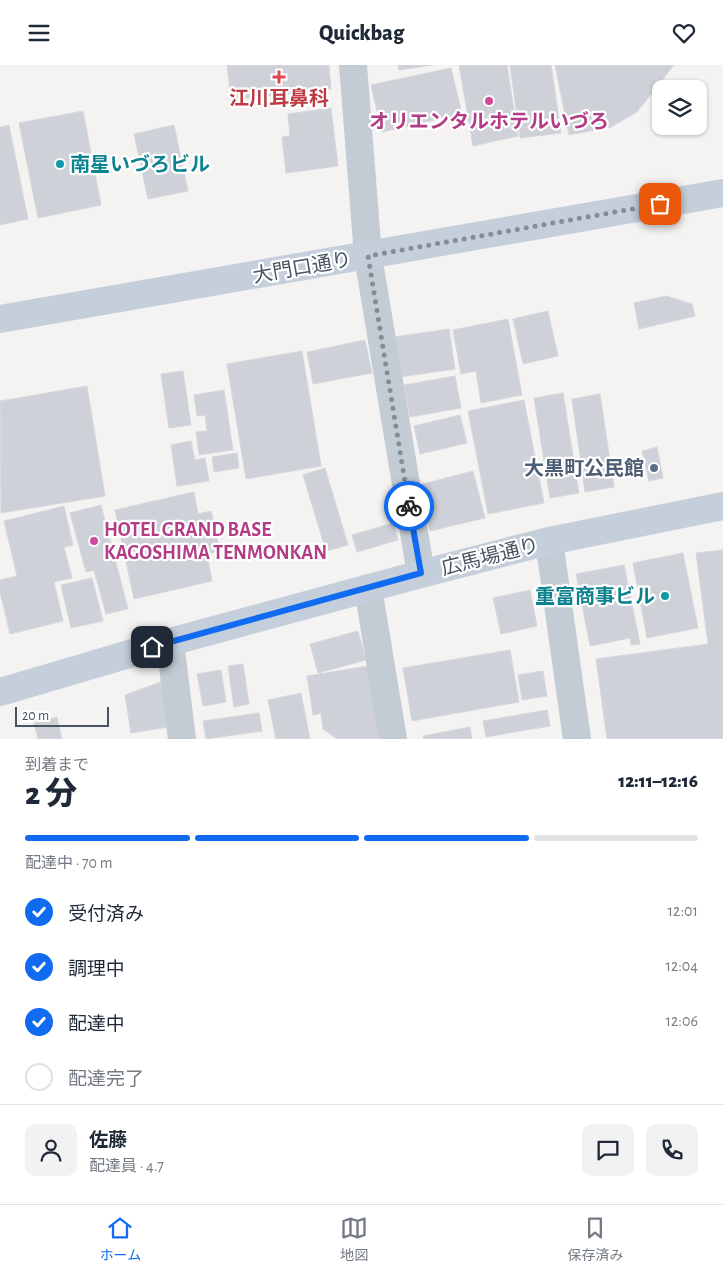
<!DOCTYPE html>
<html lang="ja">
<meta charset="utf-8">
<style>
body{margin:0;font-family:"Alegreya Sans","Noto Sans JP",sans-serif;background:#f2f2f3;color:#1f2937;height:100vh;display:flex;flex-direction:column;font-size:19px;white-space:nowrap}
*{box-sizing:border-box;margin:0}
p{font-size:16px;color:#747a83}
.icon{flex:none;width:28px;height:28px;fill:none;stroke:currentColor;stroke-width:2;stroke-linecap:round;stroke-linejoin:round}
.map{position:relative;height:674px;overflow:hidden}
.side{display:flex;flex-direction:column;background:#fff;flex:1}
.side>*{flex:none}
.buttons{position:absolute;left:652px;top:15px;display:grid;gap:10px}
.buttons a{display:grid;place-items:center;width:55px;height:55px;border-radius:10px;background:#fff;box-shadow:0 1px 4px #0004;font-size:25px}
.scale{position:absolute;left:15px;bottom:12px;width:94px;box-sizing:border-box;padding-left:5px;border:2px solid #485561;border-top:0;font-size:14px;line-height:18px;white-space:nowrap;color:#485561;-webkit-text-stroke:4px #fff;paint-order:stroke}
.pin{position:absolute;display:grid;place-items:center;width:42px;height:42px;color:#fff;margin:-21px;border-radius:10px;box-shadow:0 2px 8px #0006}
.courier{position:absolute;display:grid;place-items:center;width:50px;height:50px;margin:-25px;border:4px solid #106bf1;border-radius:50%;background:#fff;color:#222;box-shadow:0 1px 6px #0007}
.summary em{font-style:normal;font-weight:800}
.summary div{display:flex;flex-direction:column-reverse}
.summary{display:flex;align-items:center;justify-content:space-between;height:85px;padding:0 25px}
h1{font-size:32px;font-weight:800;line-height:38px}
.bar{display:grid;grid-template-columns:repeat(4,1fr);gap:8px 5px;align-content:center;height:60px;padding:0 25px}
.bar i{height:6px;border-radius:4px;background:#e0e1e3}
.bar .current{background:#106bf1}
.bar p{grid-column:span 4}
.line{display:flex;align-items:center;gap:12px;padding:0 25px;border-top:1px solid #e0e1e3}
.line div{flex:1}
.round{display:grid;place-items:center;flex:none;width:52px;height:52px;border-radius:10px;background:#f2f2f3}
ol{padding:0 25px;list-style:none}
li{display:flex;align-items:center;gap:15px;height:55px}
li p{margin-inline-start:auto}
li .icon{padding:5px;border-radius:50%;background:#106bf1;color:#fff;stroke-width:4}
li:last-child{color:#747a83}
li i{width:28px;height:28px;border:2px solid #e0e1e3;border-radius:50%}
header{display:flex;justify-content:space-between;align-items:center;height:65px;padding:0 25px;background:#fff;font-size:22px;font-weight:800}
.tab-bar{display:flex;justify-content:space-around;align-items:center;height:70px;border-top:1px solid #e0e1e3;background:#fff;font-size:14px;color:#747a83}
.tab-bar a{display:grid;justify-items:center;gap:2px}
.tab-bar .current{color:#106bf1}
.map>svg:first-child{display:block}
.building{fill:#ced1d7;stroke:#d6d8de}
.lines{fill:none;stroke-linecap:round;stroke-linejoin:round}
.street{stroke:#c3ccd4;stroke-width:28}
.secondary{stroke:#c4cfdb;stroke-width:28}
.done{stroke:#858c94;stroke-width:5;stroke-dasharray:0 9}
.route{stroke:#106bf1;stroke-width:6}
.health-dot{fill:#e0444e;stroke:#fff;stroke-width:2}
.hotel-dot{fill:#d1479c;stroke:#fff;stroke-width:2}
.culture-dot{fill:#0f9aa8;stroke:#fff;stroke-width:2}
.service-dot{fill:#5c6f8a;stroke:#fff;stroke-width:2}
.labels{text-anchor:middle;stroke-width:4.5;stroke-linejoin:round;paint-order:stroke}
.health-label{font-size:20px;font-weight:bold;fill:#be3a42;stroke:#fff}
.hotel-label{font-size:20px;font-weight:bold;fill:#b23c85;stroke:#fff}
.culture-label{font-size:20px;font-weight:bold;fill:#0d838f;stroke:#fff;text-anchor:start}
.street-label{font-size:20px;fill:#485561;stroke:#fff}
.service-label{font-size:20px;font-weight:bold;fill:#4e5e75;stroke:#fff;text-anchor:end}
</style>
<header><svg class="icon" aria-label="menu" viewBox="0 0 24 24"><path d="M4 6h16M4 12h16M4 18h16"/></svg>Quickbag<svg class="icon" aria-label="heart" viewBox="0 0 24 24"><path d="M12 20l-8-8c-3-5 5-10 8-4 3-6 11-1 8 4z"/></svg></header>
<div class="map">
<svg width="723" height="674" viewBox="0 0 723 674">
<rect width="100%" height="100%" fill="#f5f2f2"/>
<g class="building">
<path d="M227,0H329L331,24L231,35Z"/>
<path d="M398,0H433L399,5Z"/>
<path d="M459,0H507L518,71L473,81Z"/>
<path d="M510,0H551L561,68L520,73Z"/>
<path d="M555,0H674L637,47L611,62L569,70Z"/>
<path d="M451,3L462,49L382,67L371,20Z"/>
<path d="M331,43L338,101L286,108L282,72L290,71L288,49Z"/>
<path d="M83,46L101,140L38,153L19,58Z"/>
<path d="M9,60L28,154L0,160V62Z"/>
<path d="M174,60L188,126L148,134L134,69Z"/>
<path d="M666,231L692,239L695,251L639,264L634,238Z"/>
<path d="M548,246L558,291L523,299L513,254Z"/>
<path d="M508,254L522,330L481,338L476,306L461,309L453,265Z"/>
<path d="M449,264L455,304L400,312L394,272Z"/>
<path d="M365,275L372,308L313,319L307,287Z"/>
<path d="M302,286L321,401L246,414L227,299Z"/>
<path d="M183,306L191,360L169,363L161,309Z"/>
<path d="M455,311L461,343L410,352L404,320Z"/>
<path d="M87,321L105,431L1,448L0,336Z"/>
<path d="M224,325L233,385L199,390L196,367L207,366L205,350L197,351L194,330Z"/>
<path d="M563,328L579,428L550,433L534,333Z"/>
<path d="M600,329L614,422L585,427L572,334Z"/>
<path d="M524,335L544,438L488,449L468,346Z"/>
<path d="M460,350L467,378L420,389L414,361Z"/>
<path d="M191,376L195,395L205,393L209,416L177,421L171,380Z"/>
<path d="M657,382L663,413L649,416L642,386Z"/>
<path d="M237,388L239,403L214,407L212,392Z"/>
<path d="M325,403L348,480L326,486L303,410Z"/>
<path d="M473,406L485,453L430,466L419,420Z"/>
<path d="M194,427L198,449L211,446L220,486L207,489L212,516L134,534L115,445Z"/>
<path d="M101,440L128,544L106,549L94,505L86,507L70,448Z"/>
<path d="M64,441L73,480L64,482L72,513L54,517L63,556L10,569L0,527V515L17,511L4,456Z"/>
<path d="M393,458L398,475L357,487L352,470Z"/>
<path d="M723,485V674H607L596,594L708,579L696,488Z"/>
<path d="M683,488L698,563L647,573L633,498Z"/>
<path d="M624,500L640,579L631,580L630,573L590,581L576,509Z"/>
<path d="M92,513L103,556L71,563L61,520Z"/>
<path d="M530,525L537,561L501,569L493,533Z"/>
<path d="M358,566L366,595L318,608L310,579Z"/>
<path d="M510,585L519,637L412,656L403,603Z"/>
<path d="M243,599L249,639L234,642L228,601Z"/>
<path d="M368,601L381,674H337L323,664L321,648L313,650L307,611Z"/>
<path d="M221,605L226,637L203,641L197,609Z"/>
<path d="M543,606L547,631L522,635L518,610Z"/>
<path d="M161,617L169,662L131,668L125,630Z"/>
<path d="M301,628L310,674H276L268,635Z"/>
<path d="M547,645L550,661L486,672L483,656Z"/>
<path d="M259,648L262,666L206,674L203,656Z"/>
<path d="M57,652L62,674H38L34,658Z"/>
<path d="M470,662L472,674H424L423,671Z"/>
</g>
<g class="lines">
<g class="street">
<path d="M353,0L368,191L421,509"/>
<path d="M549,476L577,674"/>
<path d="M368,523L393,674"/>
<path d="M170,577L182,674"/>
</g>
<g class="secondary">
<path d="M0,254L723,128"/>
<path d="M0,627L170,577L421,509L549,476L723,441"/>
</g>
</g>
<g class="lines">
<path class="done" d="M409,441L368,191L660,139"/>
<path class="route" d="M152,582L421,508L409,441"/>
</g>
<path class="health-dot" d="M276.5 4.5h5v5h5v5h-5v5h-5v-5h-5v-5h5z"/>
<g class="hotel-dot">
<circle cx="489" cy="36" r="5"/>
<circle cx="94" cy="476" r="5"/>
</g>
<g class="culture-dot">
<circle cx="60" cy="99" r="5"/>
<circle cx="665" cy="531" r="5"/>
</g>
<circle class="service-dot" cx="654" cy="403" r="5"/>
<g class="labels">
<g class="health-label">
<text x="279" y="40">江川耳鼻科</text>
</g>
<g class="hotel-label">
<text x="489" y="63">オリエンタルホテルいづろ</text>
<text x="104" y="471" text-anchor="start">HOTEL GRAND BASE<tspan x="104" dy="23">KAGOSHIMA TENMONKAN</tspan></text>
</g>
<g class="culture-label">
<text x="70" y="106">南星いづろビル</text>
<text x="655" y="538" text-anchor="end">重富商事ビル</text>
</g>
<g class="street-label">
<text transform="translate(302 202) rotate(-10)" y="7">大門口通り</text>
<text transform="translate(490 491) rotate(-14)" y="7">広馬場通り</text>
</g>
<g class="service-label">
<text x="644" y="410">大黒町公民館</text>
</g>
</g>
</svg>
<div class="buttons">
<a><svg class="icon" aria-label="layers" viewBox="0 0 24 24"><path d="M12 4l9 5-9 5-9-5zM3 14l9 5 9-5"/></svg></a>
</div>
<div class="scale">20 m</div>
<div class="pin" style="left:660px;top:139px;background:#ea580c"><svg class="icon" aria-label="bag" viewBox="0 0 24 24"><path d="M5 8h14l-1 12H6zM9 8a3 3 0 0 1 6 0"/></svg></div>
<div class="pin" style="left:152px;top:582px;background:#1f2937"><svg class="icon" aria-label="home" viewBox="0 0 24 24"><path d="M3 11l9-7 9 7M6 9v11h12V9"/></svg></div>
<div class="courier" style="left:409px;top:441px"><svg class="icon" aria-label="bike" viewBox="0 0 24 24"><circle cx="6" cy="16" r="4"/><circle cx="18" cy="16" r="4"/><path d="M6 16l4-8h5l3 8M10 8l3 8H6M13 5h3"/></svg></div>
</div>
<section class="side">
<div class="summary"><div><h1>2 分</h1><p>到着まで</p></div><em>12:11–12:16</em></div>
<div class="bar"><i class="current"></i><i class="current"></i><i class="current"></i><i></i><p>配達中 · 70 m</p></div>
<ol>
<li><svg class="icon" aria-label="check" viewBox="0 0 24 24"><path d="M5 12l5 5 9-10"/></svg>受付済み<p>12:01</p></li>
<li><svg class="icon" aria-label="check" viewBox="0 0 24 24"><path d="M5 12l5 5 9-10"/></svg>調理中<p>12:04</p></li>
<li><svg class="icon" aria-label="check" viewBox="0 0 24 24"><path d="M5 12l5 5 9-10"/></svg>配達中<p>12:06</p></li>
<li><i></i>配達完了</li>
</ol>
<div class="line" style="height:90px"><a class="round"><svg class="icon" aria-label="person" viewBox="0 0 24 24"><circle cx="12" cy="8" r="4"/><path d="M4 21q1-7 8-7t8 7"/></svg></a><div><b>佐藤</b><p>配達員 · 4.7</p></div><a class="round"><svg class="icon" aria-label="chat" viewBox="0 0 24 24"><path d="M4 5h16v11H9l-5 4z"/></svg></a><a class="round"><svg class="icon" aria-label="phone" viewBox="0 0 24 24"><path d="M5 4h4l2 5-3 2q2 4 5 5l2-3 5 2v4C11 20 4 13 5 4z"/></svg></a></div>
</section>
<nav class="tab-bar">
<a class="current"><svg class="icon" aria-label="home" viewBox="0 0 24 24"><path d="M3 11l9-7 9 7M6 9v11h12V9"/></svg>ホーム</a>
<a><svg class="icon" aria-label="map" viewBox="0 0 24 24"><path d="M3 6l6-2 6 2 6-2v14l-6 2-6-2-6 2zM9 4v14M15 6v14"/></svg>地図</a>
<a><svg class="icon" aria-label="saved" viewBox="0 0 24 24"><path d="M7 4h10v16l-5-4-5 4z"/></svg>保存済み</a>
</nav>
